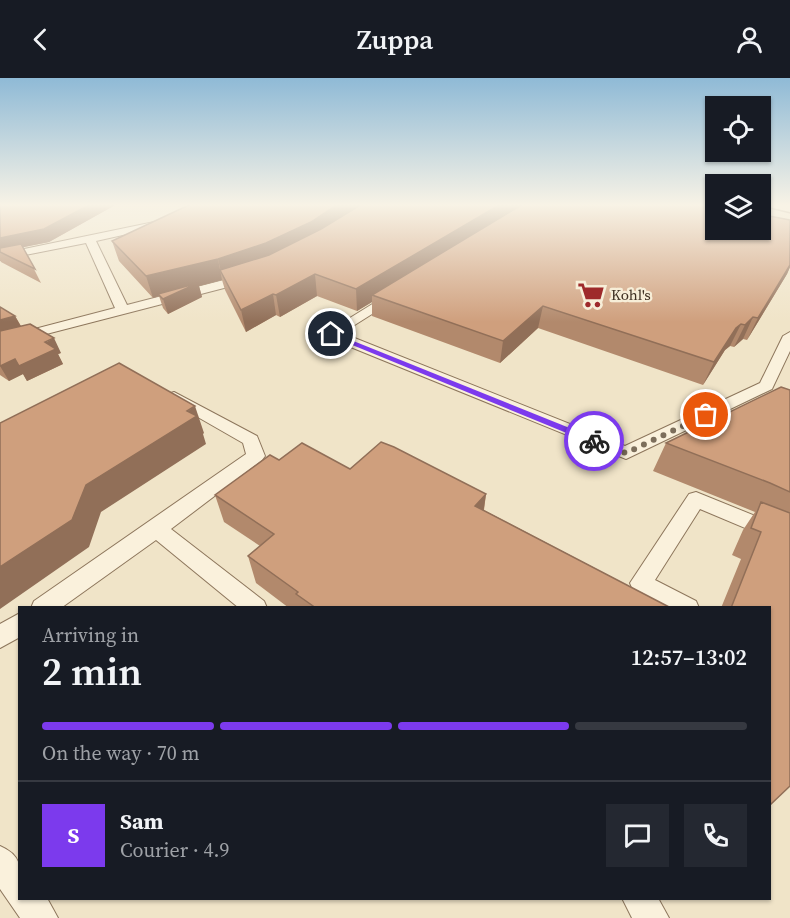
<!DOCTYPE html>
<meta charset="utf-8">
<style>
body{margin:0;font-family:"Source Serif 4",serif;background:#242831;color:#f1f3f6;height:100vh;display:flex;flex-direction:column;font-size:22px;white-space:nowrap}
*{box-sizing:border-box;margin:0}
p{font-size:20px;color:#9ea1a6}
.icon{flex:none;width:33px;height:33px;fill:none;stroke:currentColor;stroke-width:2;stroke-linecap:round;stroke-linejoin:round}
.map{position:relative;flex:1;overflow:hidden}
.panel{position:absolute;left:18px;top:528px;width:753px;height:294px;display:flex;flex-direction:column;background:#171b24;border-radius:0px;box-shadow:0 2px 4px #0004}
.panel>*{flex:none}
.buttons{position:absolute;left:705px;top:18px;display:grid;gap:12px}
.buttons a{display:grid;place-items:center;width:66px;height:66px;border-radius:0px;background:#171b24;box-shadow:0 2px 4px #0004;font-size:30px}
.pin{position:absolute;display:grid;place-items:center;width:51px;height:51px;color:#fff;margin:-26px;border:3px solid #fff;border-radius:50%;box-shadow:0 2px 6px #0007}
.courier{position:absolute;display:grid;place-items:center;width:60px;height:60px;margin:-30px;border:4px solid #7c3aed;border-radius:50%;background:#fff;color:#222;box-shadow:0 2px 8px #0007}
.headline em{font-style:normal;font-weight:600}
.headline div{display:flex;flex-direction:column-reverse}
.headline{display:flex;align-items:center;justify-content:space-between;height:102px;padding:0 24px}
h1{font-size:39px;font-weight:600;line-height:45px}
.bar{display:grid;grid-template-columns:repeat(4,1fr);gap:9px 6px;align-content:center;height:72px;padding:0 24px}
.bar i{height:8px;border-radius:4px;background:#363941}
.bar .on{background:#7c3aed}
.bar p{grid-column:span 4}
.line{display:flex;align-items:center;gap:15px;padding:0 24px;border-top:2px solid #363941}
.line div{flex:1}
.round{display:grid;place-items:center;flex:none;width:63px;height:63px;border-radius:0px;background:#242831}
header{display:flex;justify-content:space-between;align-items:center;height:78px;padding:0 24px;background:#171b24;font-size:27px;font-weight:600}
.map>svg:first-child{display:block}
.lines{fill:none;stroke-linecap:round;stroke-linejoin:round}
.lane-casing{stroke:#8d765c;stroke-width:2}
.secondary-casing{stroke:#6f573f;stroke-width:3}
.lane{fill:#faf1dc;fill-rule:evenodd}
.secondary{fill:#faf1dc;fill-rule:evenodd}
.wall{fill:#b2896c}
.shaded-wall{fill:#916f58}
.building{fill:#cf9f7d;stroke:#916f58;stroke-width:1.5}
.route{fill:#7c3aed}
.done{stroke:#7c6e5b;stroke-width:6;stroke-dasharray:0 10.8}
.labels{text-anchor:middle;stroke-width:4.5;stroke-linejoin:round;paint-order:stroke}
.far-poi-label{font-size:15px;fill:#3d2e20;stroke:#f7eed8;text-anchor:start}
</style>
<header><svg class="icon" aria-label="back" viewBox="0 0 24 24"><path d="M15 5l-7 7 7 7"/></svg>Zuppa<svg class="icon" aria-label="person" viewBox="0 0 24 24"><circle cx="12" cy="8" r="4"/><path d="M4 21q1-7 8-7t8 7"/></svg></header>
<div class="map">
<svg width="790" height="840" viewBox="0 0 790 840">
<rect width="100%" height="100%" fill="#f0e4c8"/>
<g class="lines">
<defs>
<g id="lane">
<path d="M159,143L164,146L163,148L96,163L127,227L247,196L253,200L251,203L0,268V260L115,230L86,165L0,182V176Z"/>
<path d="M395,212L401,216L399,219L342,255L625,368L760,305L783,258L790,254V273L772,311L626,381L326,259L324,256Z"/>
<path d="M174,314L257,358L265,378L262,382L171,451L264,523L267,530H239L156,462L61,530H31L34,523L246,376L243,365L168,322L166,319L168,316Z"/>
<path d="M696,414L790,452V469L700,431L655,502L696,523L699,530H666L633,512L630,505L689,416Z"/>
<path d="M20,535V559L0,570V546Z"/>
<path d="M0,768C26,779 20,796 20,820H47L58,840H20L0,811Z"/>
<path d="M622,820H658L669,840H632Z"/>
</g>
<path id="secondary" d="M767,126H790V134L769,129Z"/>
</defs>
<use href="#lane" class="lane-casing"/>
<use href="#secondary" class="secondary-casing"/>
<use href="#lane" class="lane"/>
<use href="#secondary" class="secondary"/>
</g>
<g class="wall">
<path d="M0,126H117L49,164L23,169L41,205L1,184L0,182Z"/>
<path d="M790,142V189L787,196L747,262L743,261L734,269L730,268L725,272L703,307L538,250L500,285L372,238V224L357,233L317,218L280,239L276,237L246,254L225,212L222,202L199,208L202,219L168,236L163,230L159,218L153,220L119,183L112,163Z"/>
<path d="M0,229L15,238L21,248L61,275L58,276L63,286L27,303L23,296L9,303L0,297Z"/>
<path d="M790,312V708L770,530H721L741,481L732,477L743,452L755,434L653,393L666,365Z"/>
<path d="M279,382L350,391L486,416L484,432L671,530H289L256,505L248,478L260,468L224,444L215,417Z"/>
</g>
<g class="shaded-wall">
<path d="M91,126H117L49,164L0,174V160Z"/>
<path d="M338,126H373L313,163L221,194L218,181Z"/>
<path d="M501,126H529L372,217V224L357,233L356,211Z"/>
<path d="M218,181L222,202L199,208L202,219L168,236L163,221L158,216L159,218L153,220L146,198Z"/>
<path d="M790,187V189L787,196L747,262L758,240Z"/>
<path d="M315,196L317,218L280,239L276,217Z"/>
<path d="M273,216L276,237L246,254L241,232Z"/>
<path d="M543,228L538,250L500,285L503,263Z"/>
<path d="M15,238L23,252L0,258V242Z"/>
<path d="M753,239L743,261L734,269L745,247Z"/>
<path d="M741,246L730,268L725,272L703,307L714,284L736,250Z"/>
<path d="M54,260L61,275L58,276L63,286L27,303L23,296L9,303L0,288L15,281Z"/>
<path d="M195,328L204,355L203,356L206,366L101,434L89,469L0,531V489L86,407Z"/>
<path d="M486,416L482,443L475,428Z"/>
</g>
<g class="building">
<path d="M0,126H91L44,151L0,160Z"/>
<path d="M191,126H338L311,144L266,165L218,181L146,198L112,163Z"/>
<path d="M362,126H501L356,211L315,196L276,217L273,216L241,232L220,192L269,177L321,151Z"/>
<path d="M523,126H712L716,127V152H760V136L790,142V187L758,240L753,239L745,247L741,246L736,250L714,284L543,228L503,263L372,217Z"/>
<path d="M21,166L35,191L0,174V170Z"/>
<path d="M198,205L163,221L158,216Z"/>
<path d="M0,229L15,238L0,242Z"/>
<path d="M30,246L54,260L45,264L56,271L19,288L15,281L0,288V253Z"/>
<path d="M119,285L195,328L187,333L197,338L86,407L72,442L0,489V345Z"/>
<path d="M781,309L790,312V414L770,405L666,365Z"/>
<path d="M381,364L394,369L486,416L475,428L671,530H316L296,516L298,514L248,478L274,456L215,417L270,377L279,382L302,365L350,391Z"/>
<path d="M761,424L790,435V708L770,727V530H731L761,454L751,450Z"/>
</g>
<linearGradient id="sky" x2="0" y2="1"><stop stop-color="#8fbad6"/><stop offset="0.52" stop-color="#f8f3e6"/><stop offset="1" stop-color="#f8f3e6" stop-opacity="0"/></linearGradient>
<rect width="790" height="244" fill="url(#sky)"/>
<path class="route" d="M331,254L597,361L599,363L591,365L328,257Z"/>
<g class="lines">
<path class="done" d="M594,363L626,375L706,337"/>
</g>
<defs>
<symbol id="supermarket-bare" viewBox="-9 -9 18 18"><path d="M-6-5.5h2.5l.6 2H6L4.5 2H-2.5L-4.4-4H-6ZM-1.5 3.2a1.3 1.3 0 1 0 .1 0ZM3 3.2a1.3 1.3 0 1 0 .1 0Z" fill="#9e2a2b" stroke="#f7eed8" stroke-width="2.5" paint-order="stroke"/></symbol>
</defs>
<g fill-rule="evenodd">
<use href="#supermarket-bare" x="572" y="198" width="38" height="38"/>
</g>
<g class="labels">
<g class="far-poi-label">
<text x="611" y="222">Kohl's</text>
</g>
</g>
</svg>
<div class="buttons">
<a><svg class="icon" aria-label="locate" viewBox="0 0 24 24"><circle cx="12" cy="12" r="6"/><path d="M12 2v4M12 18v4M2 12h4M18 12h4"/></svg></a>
<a><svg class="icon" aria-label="layers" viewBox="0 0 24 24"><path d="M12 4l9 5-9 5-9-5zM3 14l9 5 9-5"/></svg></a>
</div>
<div class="pin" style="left:706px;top:337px;background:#ea580c"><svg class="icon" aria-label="bag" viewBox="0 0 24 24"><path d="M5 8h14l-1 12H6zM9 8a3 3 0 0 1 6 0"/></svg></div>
<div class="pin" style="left:331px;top:256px;background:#1f2937"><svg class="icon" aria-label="home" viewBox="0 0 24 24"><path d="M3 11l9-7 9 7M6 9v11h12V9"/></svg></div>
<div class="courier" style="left:594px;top:363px"><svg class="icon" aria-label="bike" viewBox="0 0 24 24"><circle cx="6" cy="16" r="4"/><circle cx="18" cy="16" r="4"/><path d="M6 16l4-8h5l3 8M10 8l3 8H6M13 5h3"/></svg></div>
<section class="panel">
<div class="headline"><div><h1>2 min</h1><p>Arriving in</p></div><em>12:57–13:02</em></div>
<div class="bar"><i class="on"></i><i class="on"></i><i class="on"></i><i></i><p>On the way · 70 m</p></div>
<div class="line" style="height:108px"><b class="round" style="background:#7c3aed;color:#fff">S</b><div><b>Sam</b><p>Courier · 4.9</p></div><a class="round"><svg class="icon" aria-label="chat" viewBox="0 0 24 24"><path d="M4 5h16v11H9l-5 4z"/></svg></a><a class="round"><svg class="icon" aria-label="phone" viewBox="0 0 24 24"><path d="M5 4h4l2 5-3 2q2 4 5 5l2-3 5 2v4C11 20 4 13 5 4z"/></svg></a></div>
</section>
</div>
